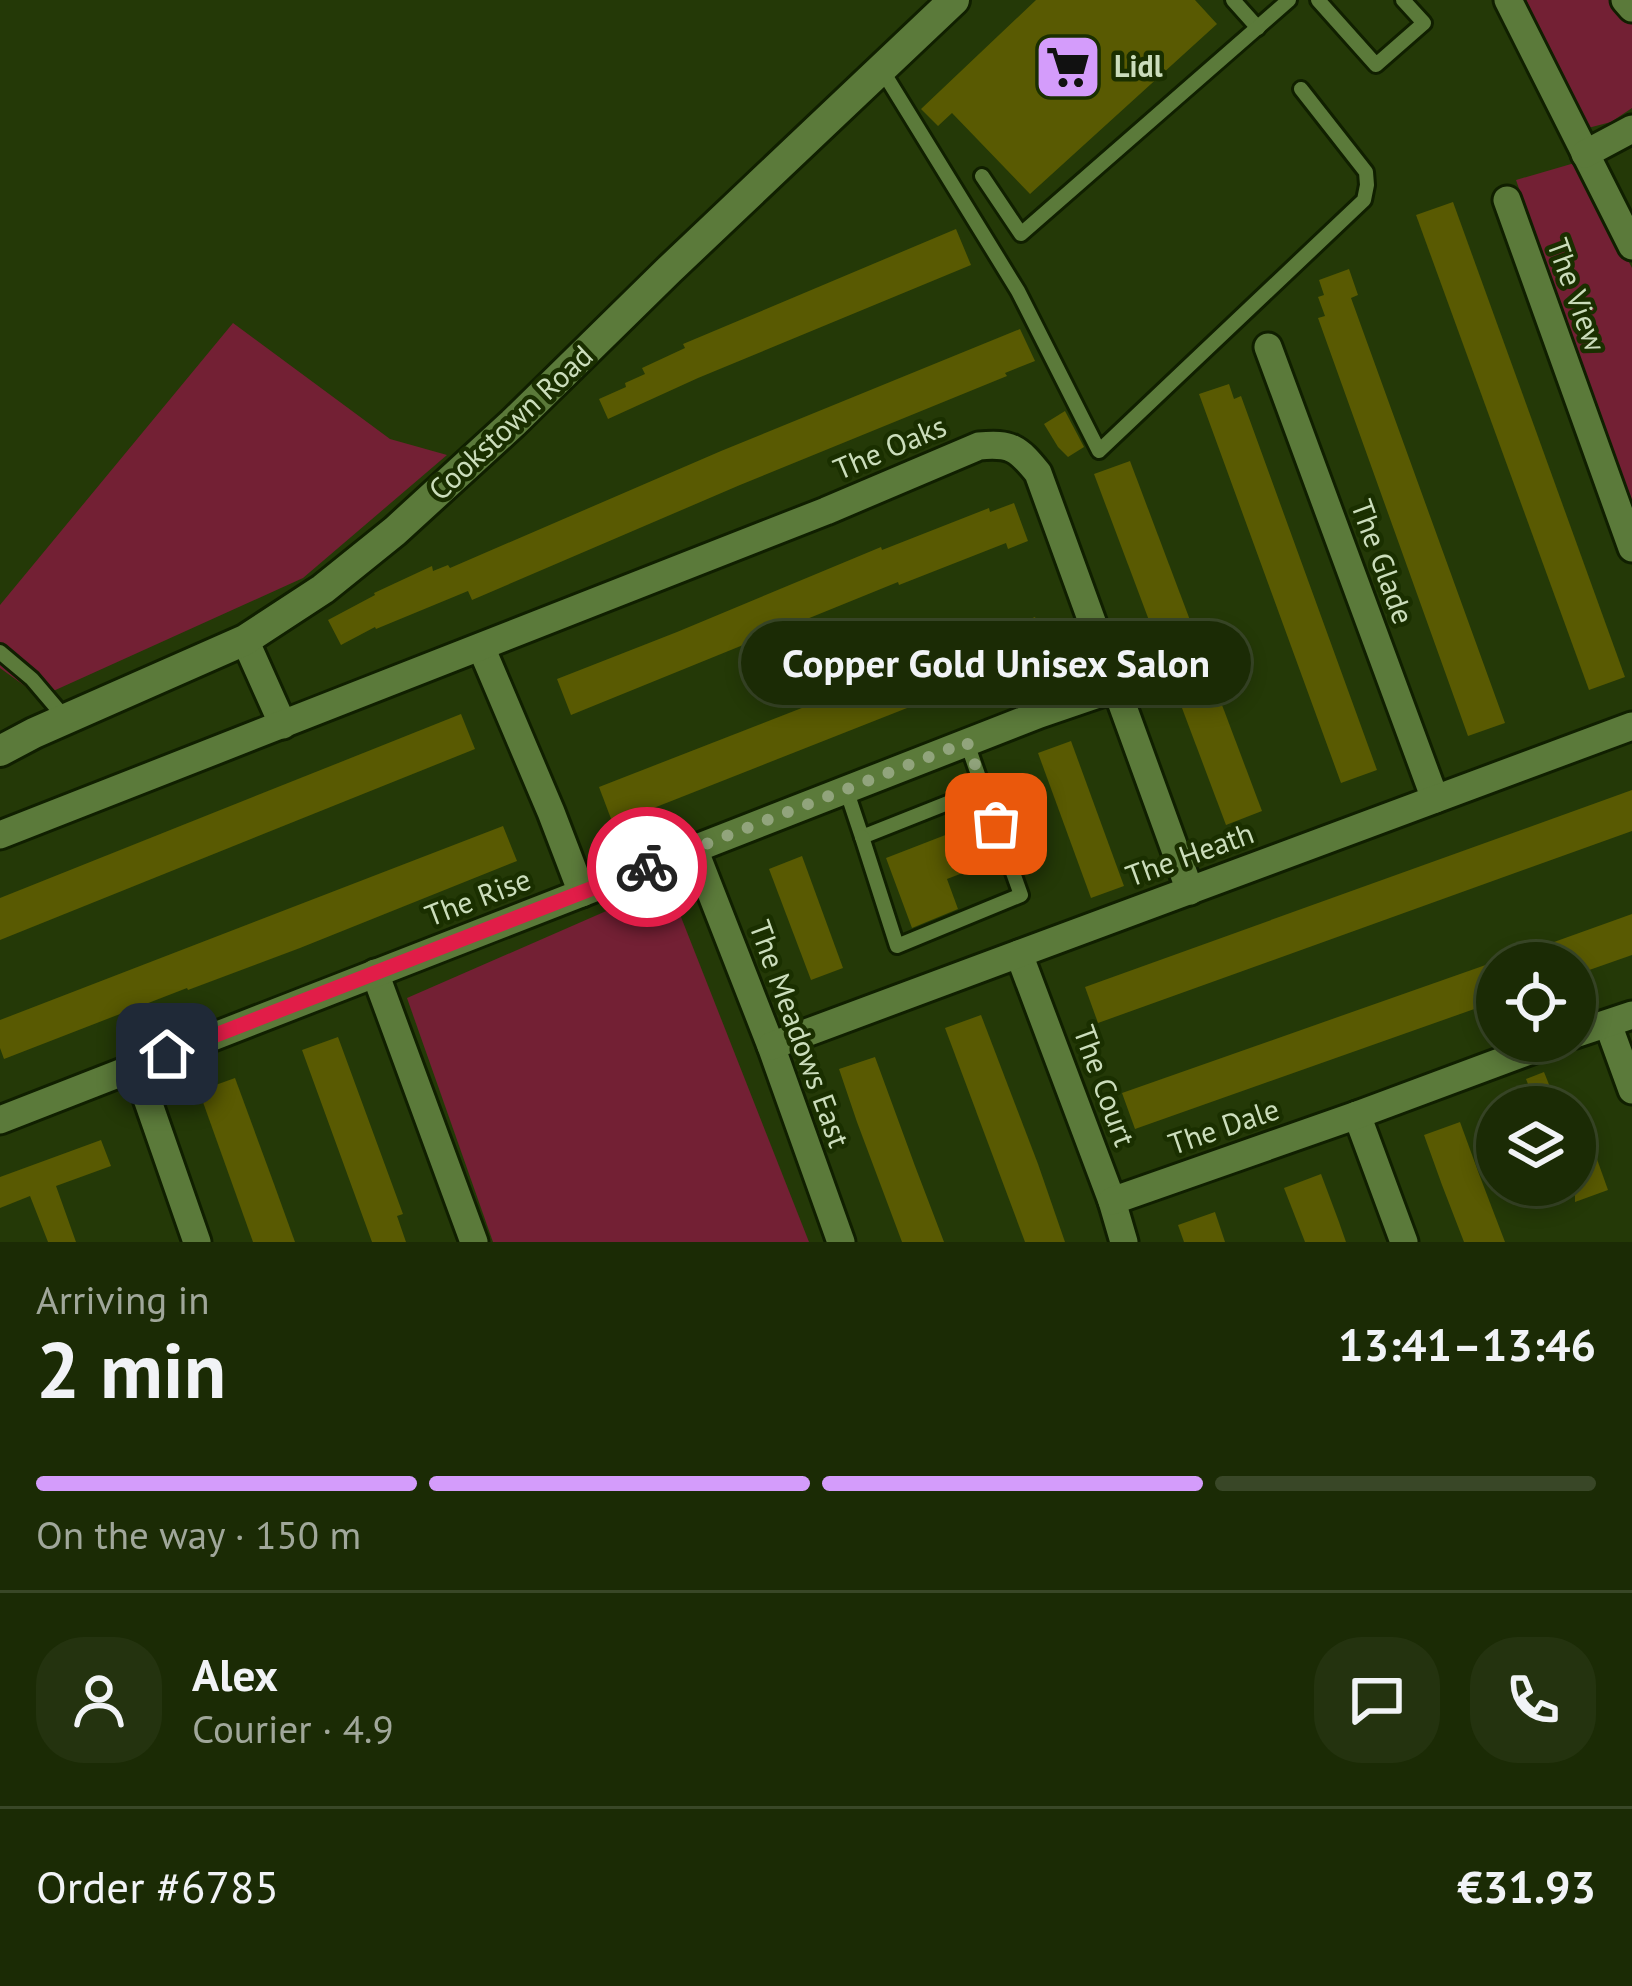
<!DOCTYPE html>
<meta charset="utf-8">
<style>
body{margin:0;font-family:"PT Sans",sans-serif;background:#24330f;color:#f1f3f6;height:100vh;display:flex;flex-direction:column;font-size:45px;white-space:nowrap}
*{box-sizing:border-box;margin:0}
p{font-size:39px;color:#a0a79a}
.icon{flex:none;width:66px;height:66px;fill:none;stroke:currentColor;stroke-width:2;stroke-linecap:round;stroke-linejoin:round}
.map{position:relative;height:1242px;overflow:hidden}
.drawer{display:flex;flex-direction:column;background:#1b2b05;flex:1}
.drawer>*{flex:none}
.tools{position:absolute;left:1476px;top:942px;display:grid;gap:24px}
.tools a{display:grid;place-items:center;width:120px;height:120px;border-radius:50%;background:#1b2b05;box-shadow:0 6px 18px #0003,0 0 0 3px #394727;font-size:60px}
.pin{position:absolute;display:grid;place-items:center;width:102px;height:102px;color:#fff;margin:-51px;border-radius:24px;box-shadow:0 6px 18px #0006}
.courier{position:absolute;display:grid;place-items:center;width:120px;height:120px;margin:-60px;border:9px solid #e11d48;border-radius:50%;background:#fff;color:#222;box-shadow:0 3px 15px #0007}
.bubble{position:absolute;height:84px;border-radius:42px;background:#1b2b05;box-shadow:0 6px 18px #0003,0 0 0 3px #394727;font-size:39px;font-weight:700;line-height:84px;text-align:center}
.head em{font-style:normal;font-weight:700}
.head div{display:flex;flex-direction:column-reverse}
.head{display:flex;align-items:center;justify-content:space-between;height:204px;padding:0 36px}
h1{font-size:78px;font-weight:700;line-height:90px}
.bar{display:grid;grid-template-columns:repeat(4,1fr);gap:18px 12px;align-content:center;height:144px;padding:0 36px}
.bar i{height:15px;border-radius:9px;background:#394727}
.bar .current{background:#d49cfb}
.bar p{grid-column:span 4}
.line{display:flex;align-items:center;gap:30px;padding:0 36px;border-top:3px solid #394727}
.line div{flex:1}
.round{display:grid;place-items:center;flex:none;width:126px;height:126px;border-radius:48px;background:#24330f}
.map>svg:first-child{display:block}
.green{fill:#732034}
.building{fill:#595a02}
.lines{fill:none;stroke-linecap:round;stroke-linejoin:round}
.service-casing{stroke:#101f00;stroke-width:20}
.minor-casing{stroke:#101f00;stroke-width:33}
.tertiary-casing{stroke:#101f00;stroke-width:36}
.service{stroke:#5b7a3a;stroke-width:14}
.minor{stroke:#5b7a3a;stroke-width:27}
.tertiary{stroke:#5b7a3a;stroke-width:30}
.done{stroke:#91a47c;stroke-width:12;stroke-dasharray:0 21.6}
.route{stroke:#e11d48;stroke-width:15}
.labels{text-anchor:middle;stroke-width:9;stroke-linejoin:round;paint-order:stroke}
.poi-label{font-size:30px;font-weight:bold;fill:#cbddbb;stroke:#1a2f00;text-anchor:start}
.street-label{font-size:30px;fill:#cbddbb;stroke:#1a2f00}
</style>
<div class="map">
<svg width="1632" height="1242" viewBox="0 0 1632 1242">
<rect width="100%" height="100%" fill="#243907"/>
<g class="green">
<path d="M1526,0H1615L1632,21V108L1611,122L1588,128Z"/>
<path d="M1578,162L1632,268V514L1516,180Z"/>
<path d="M233,323L390,439L447,455L303,578L40,697L0,668V605Z"/>
<path d="M668,884L809,1242H493L407,998Z"/>
</g>
<g class="building">
<path d="M1036,0H1195L1217,24L1030,194L952,113L938,126L921,109Z"/>
<path d="M1453,202L1625,677L1589,690L1416,215Z"/>
<path d="M956,229L971,265L698,378L608,419L599,399L626,387L625,383L645,374L642,368L685,348L683,344Z"/>
<path d="M1349,269L1358,295L1351,298L1505,723L1468,736L1318,318L1325,316L1318,297L1324,295L1319,280Z"/>
<path d="M1020,329L1035,361L1005,373L1007,376L740,485L472,600L468,591L376,629L375,627L341,645L328,620L375,595L374,593L432,566L433,571L448,565L450,568L721,451Z"/>
<path d="M1229,384L1234,399L1241,396L1377,770L1341,783L1199,394Z"/>
<path d="M1065,411L1084,447L1068,457L1058,447L1044,424Z"/>
<path d="M1130,461L1262,811L1226,825L1094,474Z"/>
<path d="M1014,503L1028,541L1008,549L1006,543L899,585L898,582L571,715L557,679L677,632L881,547L882,550L989,508L990,512Z"/>
<path d="M1035,617L1049,652L613,824L599,787Z"/>
<path d="M461,714L475,749L0,940V898Z"/>
<path d="M1071,741L1124,886L1091,898L1038,753Z"/>
<path d="M1632,790V831L1098,1023L1085,987Z"/>
<path d="M979,822L994,861L947,879L958,909L912,928L886,858Z"/>
<path d="M503,826L517,861L300,948L188,990L187,988L4,1059L0,1048V1020Z"/>
<path d="M802,856L843,968L811,980L769,869Z"/>
<path d="M1632,914V955L1575,975V963H1501V961Z"/>
<path d="M1497,961V995L1478,1001L1480,1007L1135,1129L1122,1093Z"/>
<path d="M981,1015L1038,1164L1065,1242H1025L945,1028Z"/>
<path d="M338,1037L403,1214L397,1216L406,1242H372L302,1050Z"/>
<path d="M875,1057L915,1166L944,1242H902L857,1122L839,1069Z"/>
<path d="M1544,1072L1558,1107H1537L1526,1079Z"/>
<path d="M235,1078L274,1184L295,1242H253L199,1091Z"/>
<path d="M1575,1106H1578L1608,1190L1575,1202Z"/>
<path d="M1460,1122L1479,1174L1505,1242H1464L1442,1185L1424,1135Z"/>
<path d="M101,1140L111,1166L56,1186L76,1242H48L30,1196L0,1208V1177Z"/>
<path d="M1321,1174L1339,1222L1346,1242H1305L1284,1188Z"/>
<path d="M1215,1212L1225,1242H1184L1178,1225Z"/>
</g>
<g class="lines">
<defs>
<g id="service">
<path d="M1233,0L1258,28"/>
<path d="M1318,0L1376,65L1424,23L1403,0"/>
<path d="M882,70L1018,291L1099,451L1364,200L1367,185L1366,172L1301,89"/>
<path d="M982,176L1021,234L1289,0"/>
<path d="M0,652L32,679L66,719"/>
<path d="M846,789L862,837L983,789L967,743"/>
<path d="M862,837L897,946L1021,895L983,789"/>
</g>
<g id="minor">
<path d="M1508,0L1632,246"/>
<path d="M1625,0L1632,8"/>
<path d="M1585,154L1632,129"/>
<path d="M1507,200L1632,548"/>
<path d="M1268,347L1435,799"/>
<path d="M245,640L283,725"/>
<path d="M481,647L551,812L582,893"/>
<path d="M0,835L826,511L979,446C1011,443 1018,448 1038,473L1190,891"/>
<path d="M694,849L771,1046L841,1242"/>
<path d="M1019,954L1112,1201L1124,1242"/>
<path d="M375,973L474,1242"/>
<path d="M1608,1024L1632,1090"/>
<path d="M1575,1034L1632,1015"/>
<path d="M771,1046L1632,726"/>
<path d="M136,1067L197,1242"/>
<path d="M1357,1115L1404,1242"/>
<path d="M0,1120L1040,714L1116,688"/>
<path d="M1112,1201L1357,1115L1556,1041"/>
</g>
<path id="tertiary" d="M0,751L34,733L245,640L323,589L395,531L513,423L669,270L954,0"/>
</defs>
<use href="#service" class="service-casing"/>
<use href="#minor" class="minor-casing"/>
<use href="#tertiary" class="tertiary-casing"/>
<use href="#service" class="service"/>
<use href="#minor" class="minor"/>
<use href="#tertiary" class="tertiary"/>
</g>
<g class="lines">
<path class="done" d="M647,867L967,742L996,824"/>
<path class="route" d="M167,1054L647,867"/>
</g>
<defs>
<symbol id="supermarket-square" viewBox="-11 -11 22 22"><rect x="-9" y="-9" width="18" height="18" rx="4" fill="#d49cfb" stroke="#1a2f00"/><path d="M-6-5.5h2.5l.6 2H6L4.5 2H-2.5L-4.4-4H-6ZM-1.5 3.2a1.3 1.3 0 1 0 .1 0ZM3 3.2a1.3 1.3 0 1 0 .1 0Z" fill="#111"/></symbol>
</defs>
<g fill-rule="evenodd">
<use href="#supermarket-square" x="1030" y="29" width="76" height="76"/>
</g>
<g class="labels">
<g class="poi-label">
<text x="1114" y="77">Lidl</text>
</g>
<g class="street-label">
<text transform="translate(1576 295) rotate(70)" y="10">The View</text>
<text transform="translate(511 423) rotate(-43)" y="10">Cookstown Road</text>
<text transform="translate(890 448) rotate(-23)" y="10">The Oaks</text>
<text transform="translate(1382 562) rotate(70)" y="10">The Glade</text>
<text transform="translate(1190 855) rotate(-20)" y="10">The Heath</text>
<text transform="translate(478 898) rotate(-21)" y="10">The Rise</text>
<text transform="translate(799 1034) rotate(70)" y="10">The Meadows East</text>
<text transform="translate(1104 1086) rotate(70)" y="10">The Court</text>
<text transform="translate(1224 1127) rotate(-19)" y="10">The Dale</text>
</g>
</g>
</svg>
<div class="tools">
<a><svg class="icon" aria-label="locate" viewBox="0 0 24 24"><circle cx="12" cy="12" r="6"/><path d="M12 2v4M12 18v4M2 12h4M18 12h4"/></svg></a>
<a><svg class="icon" aria-label="layers" viewBox="0 0 24 24"><path d="M12 4l9 5-9 5-9-5zM3 14l9 5 9-5"/></svg></a>
</div>
<div class="pin" style="left:996px;top:824px;background:#ea580c"><svg class="icon" aria-label="bag" viewBox="0 0 24 24"><path d="M5 8h14l-1 12H6zM9 8a3 3 0 0 1 6 0"/></svg></div>
<div class="pin" style="left:167px;top:1054px;background:#1f2937"><svg class="icon" aria-label="home" viewBox="0 0 24 24"><path d="M3 11l9-7 9 7M6 9v11h12V9"/></svg></div>
<div class="courier" style="left:647px;top:867px"><svg class="icon" aria-label="bike" viewBox="0 0 24 24"><circle cx="6" cy="16" r="4"/><circle cx="18" cy="16" r="4"/><path d="M6 16l4-8h5l3 8M10 8l3 8H6M13 5h3"/></svg></div>
<div class="bubble" style="left:741px;top:621px;width:510px">Copper Gold Unisex Salon</div>
</div>
<section class="drawer">
<div class="head"><div><h1>2 min</h1><p>Arriving in</p></div><em>13:41–13:46</em></div>
<div class="bar"><i class="current"></i><i class="current"></i><i class="current"></i><i></i><p>On the way · 150 m</p></div>
<div class="line" style="height:216px"><a class="round"><svg class="icon" aria-label="person" viewBox="0 0 24 24"><circle cx="12" cy="8" r="4"/><path d="M4 21q1-7 8-7t8 7"/></svg></a><div><b>Alex</b><p>Courier · 4.9</p></div><a class="round"><svg class="icon" aria-label="chat" viewBox="0 0 24 24"><path d="M4 5h16v11H9l-5 4z"/></svg></a><a class="round"><svg class="icon" aria-label="phone" viewBox="0 0 24 24"><path d="M5 4h4l2 5-3 2q2 4 5 5l2-3 5 2v4C11 20 4 13 5 4z"/></svg></a></div>
<div class="line" style="height:156px"><div>Order #6785</div><b>€31.93</b></div>
</section>
